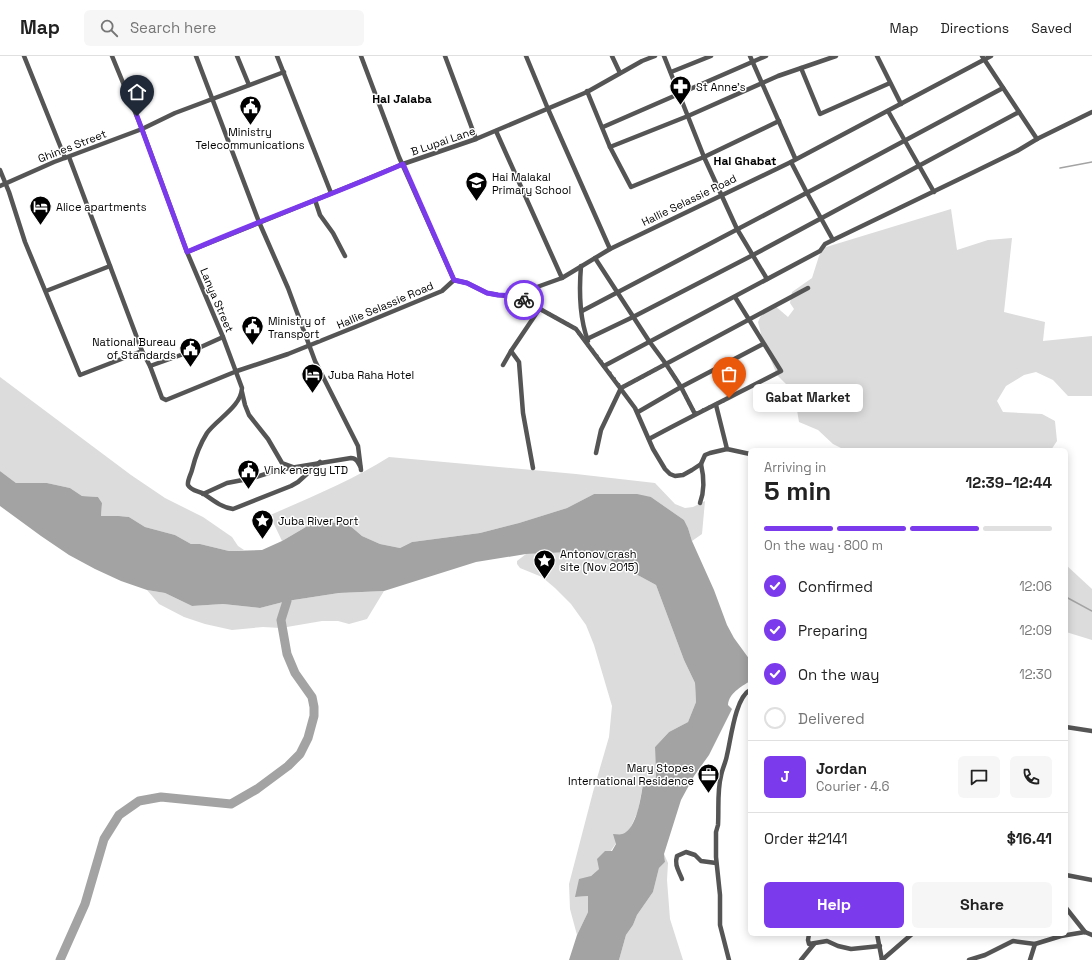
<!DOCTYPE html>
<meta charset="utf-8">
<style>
body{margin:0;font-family:"Space Grotesk",sans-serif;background:#f6f6f6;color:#222;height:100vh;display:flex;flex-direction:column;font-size:15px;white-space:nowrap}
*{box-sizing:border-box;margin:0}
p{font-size:13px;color:#767676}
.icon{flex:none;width:22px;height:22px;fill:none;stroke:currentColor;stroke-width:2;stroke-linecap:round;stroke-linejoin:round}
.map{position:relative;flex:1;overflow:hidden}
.side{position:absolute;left:748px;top:392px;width:320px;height:488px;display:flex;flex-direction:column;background:#fff;border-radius:6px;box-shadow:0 2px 10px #0003}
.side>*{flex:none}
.pin{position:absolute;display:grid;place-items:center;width:34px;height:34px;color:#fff;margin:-41px -17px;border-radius:50% 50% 50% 0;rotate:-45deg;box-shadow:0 0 4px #0007}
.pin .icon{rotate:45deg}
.courier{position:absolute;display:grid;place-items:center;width:40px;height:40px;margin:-20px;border:3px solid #7c3aed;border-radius:50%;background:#fff;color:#222;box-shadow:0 1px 5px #0007}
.bubble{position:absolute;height:28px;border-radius:6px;background:#fff;box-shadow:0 2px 10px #0003;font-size:13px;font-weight:800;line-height:28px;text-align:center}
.overview em{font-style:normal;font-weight:800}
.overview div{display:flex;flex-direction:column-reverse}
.overview{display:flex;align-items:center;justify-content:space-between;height:68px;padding:0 16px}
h1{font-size:26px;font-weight:800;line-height:30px}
.bar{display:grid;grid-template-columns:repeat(4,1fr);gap:6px 4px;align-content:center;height:48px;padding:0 16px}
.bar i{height:5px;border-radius:3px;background:#e0e0e0}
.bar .current{background:#7c3aed}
.bar p{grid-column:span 4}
.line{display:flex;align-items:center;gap:10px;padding:0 16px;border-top:1px solid #e0e0e0}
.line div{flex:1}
.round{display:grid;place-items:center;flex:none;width:42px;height:42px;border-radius:6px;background:#f6f6f6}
ol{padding:0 16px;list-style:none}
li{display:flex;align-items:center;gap:12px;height:44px}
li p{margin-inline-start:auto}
li .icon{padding:4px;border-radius:50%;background:#7c3aed;color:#fff;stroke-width:4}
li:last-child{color:#767676}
li i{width:22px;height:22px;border:2px solid #e0e0e0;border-radius:50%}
.cta{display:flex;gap:8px;margin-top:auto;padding:8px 16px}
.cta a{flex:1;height:46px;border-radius:6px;background:#7c3aed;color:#fff;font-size:16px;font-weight:800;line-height:46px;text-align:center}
.cta a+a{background:#f6f6f6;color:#222}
header{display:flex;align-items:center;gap:24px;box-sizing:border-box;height:56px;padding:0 20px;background:#fff;border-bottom:1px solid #e0e0e0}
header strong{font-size:19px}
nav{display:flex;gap:22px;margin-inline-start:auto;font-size:14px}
.search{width:280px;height:36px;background:#f6f6f6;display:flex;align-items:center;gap:10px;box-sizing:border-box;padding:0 14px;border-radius:6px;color:#767676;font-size:15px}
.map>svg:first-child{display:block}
.green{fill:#dcdcdc}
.water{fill:#a3a3a3}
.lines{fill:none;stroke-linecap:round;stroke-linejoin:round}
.stream{stroke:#a3a3a3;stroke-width:1.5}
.river{stroke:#a3a3a3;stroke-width:9}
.street{stroke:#555;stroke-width:4.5}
.done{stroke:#595959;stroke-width:4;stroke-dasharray:0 7.2}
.route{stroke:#7c3aed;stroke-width:5}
.labels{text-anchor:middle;stroke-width:3;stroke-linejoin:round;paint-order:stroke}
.poi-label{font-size:11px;fill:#000;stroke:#fff;text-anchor:start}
.street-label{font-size:11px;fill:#000;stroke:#fff}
.neighbourhood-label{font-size:12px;font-weight:bold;fill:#000;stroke:#fff}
</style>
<header>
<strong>Map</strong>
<div class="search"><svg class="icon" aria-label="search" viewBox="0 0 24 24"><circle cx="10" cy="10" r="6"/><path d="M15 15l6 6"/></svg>Search here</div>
<nav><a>Map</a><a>Directions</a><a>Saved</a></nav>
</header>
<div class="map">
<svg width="1092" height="904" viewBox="0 0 1092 904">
<rect width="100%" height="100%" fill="#fff"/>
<g class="green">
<path d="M951,153L957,194L988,184L1012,182L1004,256L1045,266L1043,285L1092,280V340H1068L1053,324L1036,316L1024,319L1006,330L997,345L1003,356L1042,358L1055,365L1057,385L1051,394H845L833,388L818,374L799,366L796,348L787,329L777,319L762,282L758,266L763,255L774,249L788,261L794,253L790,247L792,236L812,222L819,200L823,192Z"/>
<path d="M0,321L131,419L165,442L203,461L232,481L238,490L244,494L229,495L200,488H191L175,479L145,471L129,461L119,460H101L102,447L98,441L82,440L70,432L47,427H16L0,415Z"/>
<path d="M389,401L576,418L655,427L675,448L685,452L693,451L705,445L702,478L692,485L688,472L684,464L651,441L594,438L567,452L519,467L480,477L412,486L400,492L380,488L362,480L348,468L316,465L282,485L273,466L268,460C309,442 351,425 389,401Z"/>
<path d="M571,496L610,504L656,529L684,604L695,627L696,646L688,666L669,676L655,691L656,721L643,728L638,755L629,775L622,778L599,813L591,820L576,841L588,840V856L577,879L570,853L569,828L593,736L609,681L612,650L594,589L586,569L571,548L555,532L542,521L520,512L517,508V505L526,498Z"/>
<path d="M1066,509L1092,533V584L1066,576Z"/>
<path d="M147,534L165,537L192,550L223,548L260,552L287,545L339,537L384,535L367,563L349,568L338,565H322L281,572L263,571L232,574L205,568L184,561L159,548Z"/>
<path d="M664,798L668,807L667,824L670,863L683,904H619L626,879L633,869L637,859L653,836L659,812L665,806Z"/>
</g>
<path class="water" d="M0,415L16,427H47L70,432L82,440L98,441L102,447L101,460H119L129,461L145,471L175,479L191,488H200L229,495L262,494L282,485L316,465L348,468L362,480L380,488L400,492L412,486L480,477L519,467L567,452L594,438H637L651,441L684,464L688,472L692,485L714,534L727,569L734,582L750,604V625C741,631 729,637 728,649L732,653L709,699L694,720L681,744L664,798L665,806L659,812L653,836L637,859L633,869L626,879L619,904H569L577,879L588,856V840L575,841L579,823L591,820L599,813L597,803L605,795H612L616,788L613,778C616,778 620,779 622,778C637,774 641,740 643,728L656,721L655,691L669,676L688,666L696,646L695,627L684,604L656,529L610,504L571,496L526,498L476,506L384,535L339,537L287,545L260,552L223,548L192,550L165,537L147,534L121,525L95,513L69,499L41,480L0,450Z"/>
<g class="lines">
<g class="stream">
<path d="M1060,112L1092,106"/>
<path d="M1066,541L1092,555"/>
</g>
<path class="river" d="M60,904L85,848L104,783L119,759L139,745L161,741L231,748L257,733L288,710L300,698L308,682L314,660V651L312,641L295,617L287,598L281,564L287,545"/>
<g class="street">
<path d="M24,0L65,102"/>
<path d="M112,0L142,73L187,196L223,281L242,332C241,351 217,363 207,377C200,388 195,402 192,414C191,418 187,425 188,429C191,435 199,435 204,438C214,445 221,451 233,453L291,430L298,426L320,406"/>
<path d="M196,0L259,166L288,232L315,305L358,390L361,414"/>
<path d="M237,0L249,29"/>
<path d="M277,0L331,137"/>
<path d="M361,0L399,101L454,224"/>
<path d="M445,0L476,83"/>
<path d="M526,0L548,53L610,193"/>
<path d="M612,0L620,17"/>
<path d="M664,0L704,101L737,173L767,223"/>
<path d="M750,0L795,102"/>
<path d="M877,0L901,48"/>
<path d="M982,0L1037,83"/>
<path d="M801,12L820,58L890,27"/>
<path d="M671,16L711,0"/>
<path d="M587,35L610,91L631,131L704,101L779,65"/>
<path d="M888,55L934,136"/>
<path d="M603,71L766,0"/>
<path d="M496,75L562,222"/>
<path d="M610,91L688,60L778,20L836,0"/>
<path d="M69,101L142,295L150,310L162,342L166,344L237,315L288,298L355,271L442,235L454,224L467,227L487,237L498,239L512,240L562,222L610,193L791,106L991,0"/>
<path d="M791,106L807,137L833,184"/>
<path d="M0,114L9,136L25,186L80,319L142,295"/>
<path d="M0,130L54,106L142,73L175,57L284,16"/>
<path d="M315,144L320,159L333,177L345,200"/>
<path d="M187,196L367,123L403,108L476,83L587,36L642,5L655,0"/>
<path d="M595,202L649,285L666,308L681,331L695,358"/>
<path d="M581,210C579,234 579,261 588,285"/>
<path d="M46,235L110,210"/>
<path d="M513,240L522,243L576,273L635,352L653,393L665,413L670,418L675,420L683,419L692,414L701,408L705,399L710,397L727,393L750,398"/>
<path d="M582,255L833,123L1003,32"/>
<path d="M587,283L633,261L753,199L1019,56"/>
<path d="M511,295L540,252"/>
<path d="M503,309L511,295L519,306L523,357L533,412"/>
<path d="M150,310L192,295L223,281"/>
<path d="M604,310L820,195L825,188L833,184L974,116L1017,95L1037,83L1092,56"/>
<path d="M242,336L245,349L249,359L268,383L282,407L293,411"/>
<path d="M716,349L727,393"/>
<path d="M638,356L681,331L763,288"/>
<path d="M649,383C693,359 737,338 781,315L735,241"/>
<path d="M596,397L601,374L621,332L808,232"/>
<path d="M203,438L227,427L253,422L278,414L351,402C356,402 358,406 360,410"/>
<path d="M700,447C705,434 704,421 701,408"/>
<path d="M1066,671L1092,675"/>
<path d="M1066,819L1092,824"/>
<path d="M682,823C679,815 674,809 677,800L686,796L695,799L701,805L716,807"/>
<path d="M1066,852L1085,876"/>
<path d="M809,878L808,884L809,888L827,885L838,890L851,893L880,890"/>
<path d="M877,878L882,904"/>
<path d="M729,904L720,869V839L716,801V776L718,769C719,753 717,735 721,720C722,713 726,706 727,699C731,683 735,642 750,634"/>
<path d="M801,904L814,888"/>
<path d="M882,904L912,878"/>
<path d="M969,904L985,899L1013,885L1035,888L1061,880L1085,876L1092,879"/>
<path d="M1030,904L1035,888"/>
</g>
</g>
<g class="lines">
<path class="done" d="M524,244L576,273L621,332L666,308L681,331L695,358L729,342"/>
<path class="route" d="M137,60L187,196C258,165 332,139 403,108L454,224L467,227L487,237L498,239L512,240L524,244"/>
</g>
<defs>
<symbol id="pharmacy-pin" viewBox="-11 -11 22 30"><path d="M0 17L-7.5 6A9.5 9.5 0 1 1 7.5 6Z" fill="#000" stroke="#fff"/><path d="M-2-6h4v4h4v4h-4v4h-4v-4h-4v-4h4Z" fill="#fff"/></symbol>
<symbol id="civic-pin" viewBox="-11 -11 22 30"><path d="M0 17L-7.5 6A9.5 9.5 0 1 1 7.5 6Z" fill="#000" stroke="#fff"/><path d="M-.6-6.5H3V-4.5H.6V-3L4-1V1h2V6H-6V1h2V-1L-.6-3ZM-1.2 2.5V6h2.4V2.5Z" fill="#fff"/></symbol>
<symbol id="school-pin" viewBox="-11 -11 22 30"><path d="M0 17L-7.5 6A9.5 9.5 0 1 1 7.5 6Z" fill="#000" stroke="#fff"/><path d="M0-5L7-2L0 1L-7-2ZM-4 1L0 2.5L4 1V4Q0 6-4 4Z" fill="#fff"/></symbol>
<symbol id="hotel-pin" viewBox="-11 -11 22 30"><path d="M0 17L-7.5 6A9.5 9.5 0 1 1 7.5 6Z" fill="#000" stroke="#fff"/><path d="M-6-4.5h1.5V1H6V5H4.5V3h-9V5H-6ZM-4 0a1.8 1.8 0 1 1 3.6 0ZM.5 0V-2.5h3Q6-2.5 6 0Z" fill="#fff"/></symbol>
<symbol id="sight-pin" viewBox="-11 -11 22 30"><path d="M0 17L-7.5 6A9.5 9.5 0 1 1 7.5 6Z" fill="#000" stroke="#fff"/><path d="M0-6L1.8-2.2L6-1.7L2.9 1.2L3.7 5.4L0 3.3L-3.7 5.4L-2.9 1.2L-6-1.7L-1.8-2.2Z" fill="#fff"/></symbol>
<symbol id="office-pin" viewBox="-11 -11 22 30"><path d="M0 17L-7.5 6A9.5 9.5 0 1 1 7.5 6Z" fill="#000" stroke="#fff"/><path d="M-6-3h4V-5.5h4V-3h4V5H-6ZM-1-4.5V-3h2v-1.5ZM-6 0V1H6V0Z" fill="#fff"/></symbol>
</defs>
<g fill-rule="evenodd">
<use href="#pharmacy-pin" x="668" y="18" width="25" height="34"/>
<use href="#civic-pin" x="238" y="38" width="25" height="34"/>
<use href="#school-pin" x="464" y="114" width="25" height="34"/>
<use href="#hotel-pin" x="28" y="138" width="25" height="34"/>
<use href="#civic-pin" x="240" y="258" width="25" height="34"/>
<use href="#civic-pin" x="178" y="280" width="25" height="34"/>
<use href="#hotel-pin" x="300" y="306" width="25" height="34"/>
<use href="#civic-pin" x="236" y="402" width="25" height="34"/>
<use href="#sight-pin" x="250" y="452" width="25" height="34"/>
<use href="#sight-pin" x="532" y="492" width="25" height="34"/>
<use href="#office-pin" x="696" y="706" width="25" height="34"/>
</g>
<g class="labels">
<g class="poi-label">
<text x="696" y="35">St Anne's</text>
<text x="250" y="80" text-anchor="middle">Ministry<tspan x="250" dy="13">Telecommunications</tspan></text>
<text x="492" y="125">Hai Malakal<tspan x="492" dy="13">Primary School</tspan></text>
<text x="56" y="155">Alice apartments</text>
<text x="268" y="269">Ministry of<tspan x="268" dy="13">Transport</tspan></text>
<text x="176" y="290" text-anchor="end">National Bureau<tspan x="176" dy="13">of Standards</tspan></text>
<text x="328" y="323">Juba Raha Hotel</text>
<text x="264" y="418">Vink energy LTD</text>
<text x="278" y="469">Juba River Port</text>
<text x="560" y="502">Antonov crash<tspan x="560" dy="13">site (Nov 2015)</tspan></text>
<text x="694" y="716" text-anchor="end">Mary Stopes<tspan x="694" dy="13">International Residence</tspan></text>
</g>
<g class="street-label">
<text transform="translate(443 85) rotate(-19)" y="4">B Lupai Lane</text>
<text transform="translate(72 90) rotate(-21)" y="4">Ghines Street</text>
<text transform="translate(689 144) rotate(-26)" y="4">Hallie Selassie Road</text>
<text transform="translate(217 244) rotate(67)" y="4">Lanya Street</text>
<text transform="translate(385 249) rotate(-23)" y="4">Hallie Selassie Road</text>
</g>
<g class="neighbourhood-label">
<text x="402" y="47">Hai Jalaba</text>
<text x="745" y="109">Hai Ghabat</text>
</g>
</g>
</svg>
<div class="pin" style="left:729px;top:342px;background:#ea580c"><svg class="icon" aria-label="bag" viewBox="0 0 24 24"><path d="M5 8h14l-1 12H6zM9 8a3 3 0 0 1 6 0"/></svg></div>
<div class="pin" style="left:137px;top:60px;background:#1f2937"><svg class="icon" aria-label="home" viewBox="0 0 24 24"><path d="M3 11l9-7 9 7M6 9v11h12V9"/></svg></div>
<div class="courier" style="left:524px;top:244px"><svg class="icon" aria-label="bike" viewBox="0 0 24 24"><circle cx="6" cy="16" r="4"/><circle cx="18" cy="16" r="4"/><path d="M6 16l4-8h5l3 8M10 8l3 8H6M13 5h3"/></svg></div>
<div class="bubble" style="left:753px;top:328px;width:110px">Gabat Market</div>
<section class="side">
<div class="overview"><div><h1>5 min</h1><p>Arriving in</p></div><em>12:39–12:44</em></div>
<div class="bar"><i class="current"></i><i class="current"></i><i class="current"></i><i></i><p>On the way · 800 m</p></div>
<ol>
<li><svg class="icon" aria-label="check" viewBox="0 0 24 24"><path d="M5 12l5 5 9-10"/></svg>Confirmed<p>12:06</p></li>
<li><svg class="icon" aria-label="check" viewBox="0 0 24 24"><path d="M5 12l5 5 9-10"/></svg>Preparing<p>12:09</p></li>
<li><svg class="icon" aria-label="check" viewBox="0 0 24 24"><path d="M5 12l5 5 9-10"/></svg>On the way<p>12:30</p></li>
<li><i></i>Delivered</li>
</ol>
<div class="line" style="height:72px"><b class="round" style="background:#7c3aed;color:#fff">J</b><div><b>Jordan</b><p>Courier · 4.6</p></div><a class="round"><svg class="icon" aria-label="chat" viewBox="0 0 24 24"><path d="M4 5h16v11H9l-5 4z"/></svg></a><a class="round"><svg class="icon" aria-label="phone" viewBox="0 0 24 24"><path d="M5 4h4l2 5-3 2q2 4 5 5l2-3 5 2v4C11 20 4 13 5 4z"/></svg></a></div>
<div class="line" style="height:52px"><div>Order #2141</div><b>$16.41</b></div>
<div class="cta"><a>Help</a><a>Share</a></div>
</section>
</div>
